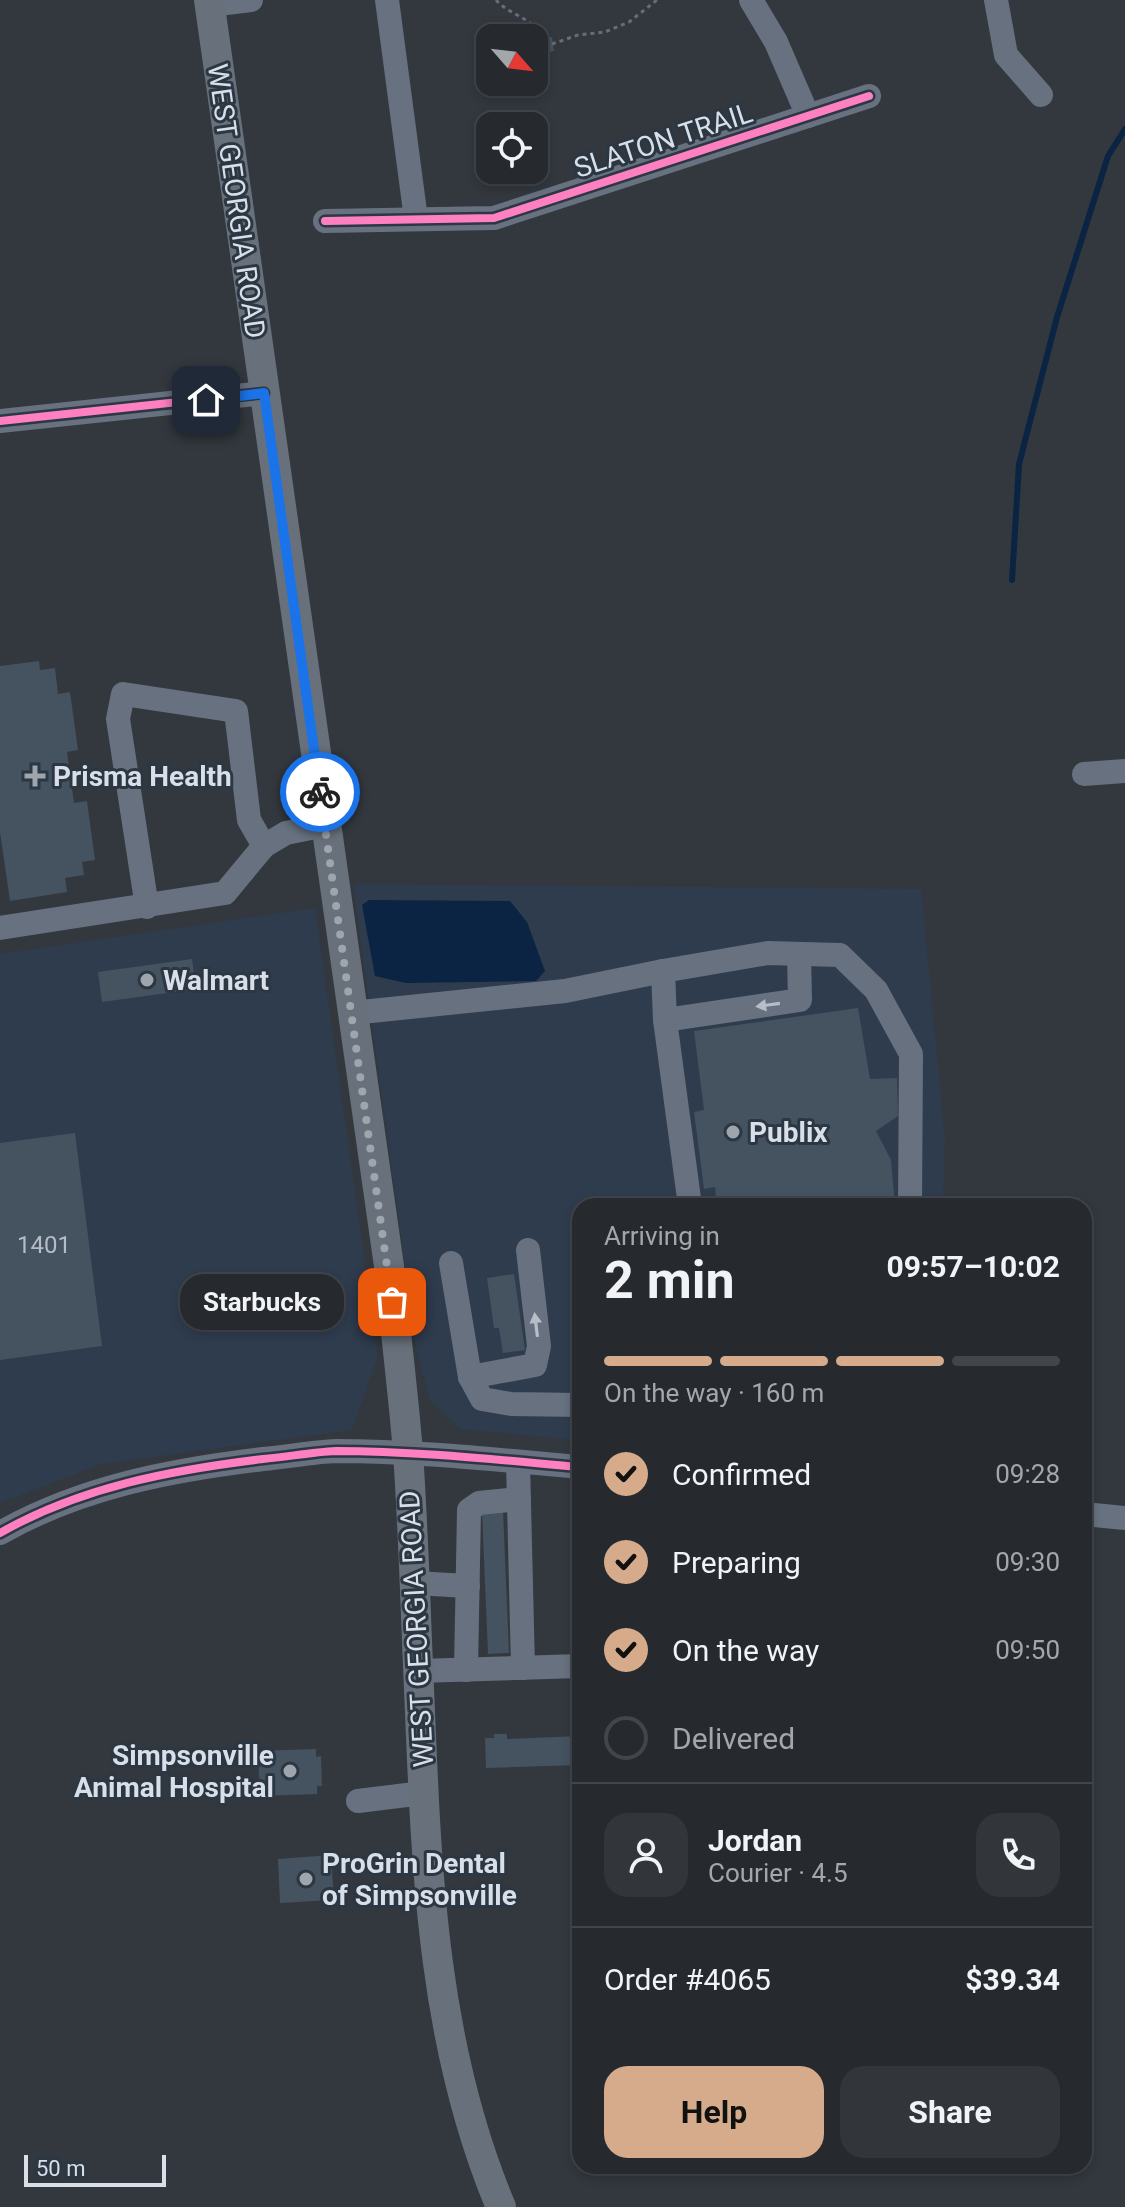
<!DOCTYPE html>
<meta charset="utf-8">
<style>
body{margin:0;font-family:Roboto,sans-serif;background:#32363a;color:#f1f3f6;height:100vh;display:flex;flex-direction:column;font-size:30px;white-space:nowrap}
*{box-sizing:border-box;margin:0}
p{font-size:26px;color:#a4a7aa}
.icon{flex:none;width:44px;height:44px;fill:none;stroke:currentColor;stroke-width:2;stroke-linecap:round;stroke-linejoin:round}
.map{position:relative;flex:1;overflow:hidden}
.panel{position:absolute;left:572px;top:1198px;width:520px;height:976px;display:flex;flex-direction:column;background:#262a2e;border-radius:24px;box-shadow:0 4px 12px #0003,0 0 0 2px #42464a}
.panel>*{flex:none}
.needle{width:52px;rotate:118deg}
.controls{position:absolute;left:476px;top:24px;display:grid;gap:16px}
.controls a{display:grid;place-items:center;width:72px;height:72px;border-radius:16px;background:#262a2e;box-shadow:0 4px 12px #0003,0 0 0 2px #42464a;font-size:40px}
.scale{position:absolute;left:24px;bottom:20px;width:142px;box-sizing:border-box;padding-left:8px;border:4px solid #d9dfe8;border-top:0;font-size:22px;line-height:28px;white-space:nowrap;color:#d9dfe8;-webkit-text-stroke:6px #2c3744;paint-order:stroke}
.pin{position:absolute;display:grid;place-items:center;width:68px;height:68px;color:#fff;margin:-34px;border-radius:16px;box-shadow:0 4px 12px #0006}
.courier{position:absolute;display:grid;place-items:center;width:80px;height:80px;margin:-40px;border:6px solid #1a73e8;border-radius:50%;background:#fff;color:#222;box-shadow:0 2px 10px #0007}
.bubble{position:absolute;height:56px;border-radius:24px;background:#262a2e;box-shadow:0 4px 12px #0003,0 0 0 2px #42464a;font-size:26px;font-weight:700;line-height:56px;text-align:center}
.overview em{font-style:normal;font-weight:700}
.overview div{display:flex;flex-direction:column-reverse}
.overview{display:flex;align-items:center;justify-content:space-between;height:136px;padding:0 32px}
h1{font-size:52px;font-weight:700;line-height:60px}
.bar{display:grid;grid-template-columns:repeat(4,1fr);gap:12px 8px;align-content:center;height:96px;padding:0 32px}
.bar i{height:10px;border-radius:6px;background:#42464a}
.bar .active{background:#d6ab8b}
.bar p{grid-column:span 4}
.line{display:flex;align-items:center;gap:20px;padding:0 32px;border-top:2px solid #42464a}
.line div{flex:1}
.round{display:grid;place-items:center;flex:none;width:84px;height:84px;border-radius:24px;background:#32363a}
ol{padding:0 32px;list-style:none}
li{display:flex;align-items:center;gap:24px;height:88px}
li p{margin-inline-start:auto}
li .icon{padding:8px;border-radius:50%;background:#d6ab8b;color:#111;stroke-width:4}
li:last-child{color:#a4a7aa}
li i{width:44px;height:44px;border:4px solid #42464a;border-radius:50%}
.cta{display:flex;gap:16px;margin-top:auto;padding:16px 32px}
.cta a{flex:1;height:92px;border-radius:24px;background:#d6ab8b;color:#111;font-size:32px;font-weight:700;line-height:92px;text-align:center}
.cta a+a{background:#32363a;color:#f1f3f6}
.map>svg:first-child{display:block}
.built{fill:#2f3c4e}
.water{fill:#0b2443}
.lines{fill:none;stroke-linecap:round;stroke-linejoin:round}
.stream{stroke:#0b2443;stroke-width:6}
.building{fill:#455260}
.path{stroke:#656e77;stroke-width:3;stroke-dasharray:4 4;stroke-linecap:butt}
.minor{stroke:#67717f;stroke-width:24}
.major{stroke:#68717b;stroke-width:30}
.cycleway-casing{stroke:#2c3744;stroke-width:13}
.cycleway{stroke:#ff80c0;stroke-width:8}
.oneway{fill:#b7bec8}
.done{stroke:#9fa5ac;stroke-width:8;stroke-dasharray:0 14.4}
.route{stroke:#1a73e8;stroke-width:10}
.poi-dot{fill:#9fa5ac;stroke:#2c3744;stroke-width:3}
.labels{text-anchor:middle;stroke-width:6;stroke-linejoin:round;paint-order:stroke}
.number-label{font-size:24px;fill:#b4bcc6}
.street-label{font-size:28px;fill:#d9dfe8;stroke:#2c3744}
.poi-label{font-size:28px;font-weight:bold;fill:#d9dfe8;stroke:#2c3744;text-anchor:start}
</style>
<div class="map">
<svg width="1125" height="2207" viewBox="0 0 1125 2207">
<rect width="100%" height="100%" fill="#32383e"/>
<g class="built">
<path d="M353,884L921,889L945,1139L943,1206H580V1440L460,1429L430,1400L417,1353Z"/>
<path d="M315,908L378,1356L352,1430L101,1464L0,1503V954Z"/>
</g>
<path class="water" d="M369,900L510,901L527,922L545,971L536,981L406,983L375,976L362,905Z"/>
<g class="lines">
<path class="stream" d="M1012,580L1019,464L1057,317L1108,156L1125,129"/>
</g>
<g class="building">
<path d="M552,37L554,51L540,54L537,39Z"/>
<path d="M39,661L40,670L55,668L58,694L70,692L78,750L67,752L74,803L87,801L95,860L82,862L84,875L65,878L67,892L10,901L0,832V666Z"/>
<path d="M192,959L196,989L102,1002L98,972Z"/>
<path d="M858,1008L870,1079L897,1078L898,1116L876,1131L891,1160L895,1206H717L715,1187L704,1189L694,1112L704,1110L694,1031Z"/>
<path d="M75,1133L102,1346L0,1360V1143Z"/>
<path d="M514,1274L525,1350L503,1353L499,1328H494L487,1278Z"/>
<path d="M503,1510L509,1653L488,1654L482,1511Z"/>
<path d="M494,1734H507V1739L580,1736V1765L486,1768L485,1738H494Z"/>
<path d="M316,1749V1757L321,1756L322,1786H317V1794L260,1796L258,1751Z"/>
<path d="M331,1855L334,1900L280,1903L278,1859Z"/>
</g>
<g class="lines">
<g class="path">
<path d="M496,0C509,15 538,20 542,39"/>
<path d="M552,44L578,35L605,32L629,22L657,0"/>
</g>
<g class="minor">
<path d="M387,0L416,219"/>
<path d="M751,0L776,42L808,116"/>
<path d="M996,0L1006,55L1041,95"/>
<path d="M210,5L251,0"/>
<path d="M325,221L494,218L869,96"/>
<path d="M0,421L264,393"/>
<path d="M1084,774L1125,771"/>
<path d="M147,907L118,719L123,694L236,711L249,820L264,846"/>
<path d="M0,928L225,893L264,846L286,833L325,825"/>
<path d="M663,971L665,1020L690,1206"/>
<path d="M352,1013L565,991L663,971L768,953L840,955L876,990L911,1054L910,1206"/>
<path d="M665,1020L800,1000L799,954"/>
<path d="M451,1263L470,1377L482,1399L511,1404L580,1405"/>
<path d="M470,1377L535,1365L539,1346L528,1250"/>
<path d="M518,1462L523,1668"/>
<path d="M1084,1514L1125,1518"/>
<path d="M0,1533C81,1487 171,1470 263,1459C287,1457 312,1452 336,1451C417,1451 499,1460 580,1467"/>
<path d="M414,1583L468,1586"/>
<path d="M466,1670L469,1510L479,1503L519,1499"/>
<path d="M418,1671L580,1666"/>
<path d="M358,1801L423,1793"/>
</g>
<path class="major" d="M209,0L389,1266C395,1328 403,1390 408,1453C413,1523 415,1594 418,1665C426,1849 428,2034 501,2207"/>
<defs>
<g id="cycleway">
<path d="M325,221L494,218L869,96"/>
<path d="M0,421L264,393"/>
<path d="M0,1533C81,1487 171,1470 263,1459C287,1457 312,1452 336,1451C417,1451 499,1460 580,1467"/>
</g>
</defs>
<use href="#cycleway" class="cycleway-casing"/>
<use href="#cycleway" class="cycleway"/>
</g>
<defs><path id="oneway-solid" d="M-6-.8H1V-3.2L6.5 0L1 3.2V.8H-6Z" transform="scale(2)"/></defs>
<g class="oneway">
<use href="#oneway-solid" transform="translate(768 1005) rotate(172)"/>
<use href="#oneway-solid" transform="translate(536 1325) rotate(-97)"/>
</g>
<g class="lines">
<path class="done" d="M320,792L392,1302"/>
<path class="route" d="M206,400L264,393L320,792"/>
</g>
<g class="poi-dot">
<path d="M31 764h8v8h8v8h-8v8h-8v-8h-8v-8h8z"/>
<circle cx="147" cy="980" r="8"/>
<circle cx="733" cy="1132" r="8"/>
<circle cx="290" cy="1771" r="8"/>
<circle cx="306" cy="1879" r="8"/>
</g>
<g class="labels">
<g class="number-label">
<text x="44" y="1253">1401</text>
</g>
<g class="street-label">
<text transform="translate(663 140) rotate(-18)" y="10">SLATON TRAIL</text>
<text transform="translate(237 201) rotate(82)" y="10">WEST GEORGIA ROAD</text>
<text transform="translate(416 1629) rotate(-93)" y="10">WEST GEORGIA ROAD</text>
</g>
<g class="poi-label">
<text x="53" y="786">Prisma Health</text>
<text x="163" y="990">Walmart</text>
<text x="749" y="1142">Publix</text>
<text x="274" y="1765" text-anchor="end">Simpsonville<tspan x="274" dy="32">Animal Hospital</tspan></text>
<text x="322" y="1873">ProGrin Dental<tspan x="322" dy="32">of Simpsonville</tspan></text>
</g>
</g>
</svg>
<div class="controls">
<a><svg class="needle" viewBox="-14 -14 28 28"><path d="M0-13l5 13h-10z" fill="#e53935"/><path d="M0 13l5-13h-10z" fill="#a4a7aa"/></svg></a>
<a><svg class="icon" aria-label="locate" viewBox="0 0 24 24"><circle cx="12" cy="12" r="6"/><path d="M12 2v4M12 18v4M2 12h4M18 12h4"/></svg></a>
</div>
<div class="scale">50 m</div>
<div class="pin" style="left:392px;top:1302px;background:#ea580c"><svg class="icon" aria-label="bag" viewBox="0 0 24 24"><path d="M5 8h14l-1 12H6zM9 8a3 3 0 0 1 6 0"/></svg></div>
<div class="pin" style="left:206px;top:400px;background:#1f2937"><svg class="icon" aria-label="home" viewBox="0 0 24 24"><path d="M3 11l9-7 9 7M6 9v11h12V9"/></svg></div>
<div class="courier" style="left:320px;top:792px"><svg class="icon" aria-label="bike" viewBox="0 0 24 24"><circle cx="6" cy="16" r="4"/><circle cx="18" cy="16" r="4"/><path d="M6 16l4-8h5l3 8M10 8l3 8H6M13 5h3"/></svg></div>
<div class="bubble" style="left:180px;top:1274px;width:164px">Starbucks</div>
<section class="panel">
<div class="overview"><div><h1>2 min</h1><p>Arriving in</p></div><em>09:57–10:02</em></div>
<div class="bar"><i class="active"></i><i class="active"></i><i class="active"></i><i></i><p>On the way · 160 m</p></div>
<ol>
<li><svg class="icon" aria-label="check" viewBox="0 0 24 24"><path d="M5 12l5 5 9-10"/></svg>Confirmed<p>09:28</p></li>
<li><svg class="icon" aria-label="check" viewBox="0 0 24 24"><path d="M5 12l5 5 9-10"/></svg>Preparing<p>09:30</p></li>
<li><svg class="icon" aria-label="check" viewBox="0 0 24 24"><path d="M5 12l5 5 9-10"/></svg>On the way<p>09:50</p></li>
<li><i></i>Delivered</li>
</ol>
<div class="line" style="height:144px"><a class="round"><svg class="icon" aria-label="person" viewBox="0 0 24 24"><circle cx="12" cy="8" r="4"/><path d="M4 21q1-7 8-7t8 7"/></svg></a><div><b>Jordan</b><p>Courier · 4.5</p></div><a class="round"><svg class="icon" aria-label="phone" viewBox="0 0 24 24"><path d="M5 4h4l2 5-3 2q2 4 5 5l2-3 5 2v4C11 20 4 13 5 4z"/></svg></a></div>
<div class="line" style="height:104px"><div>Order #4065</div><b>$39.34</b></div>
<div class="cta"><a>Help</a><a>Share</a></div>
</section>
</div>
